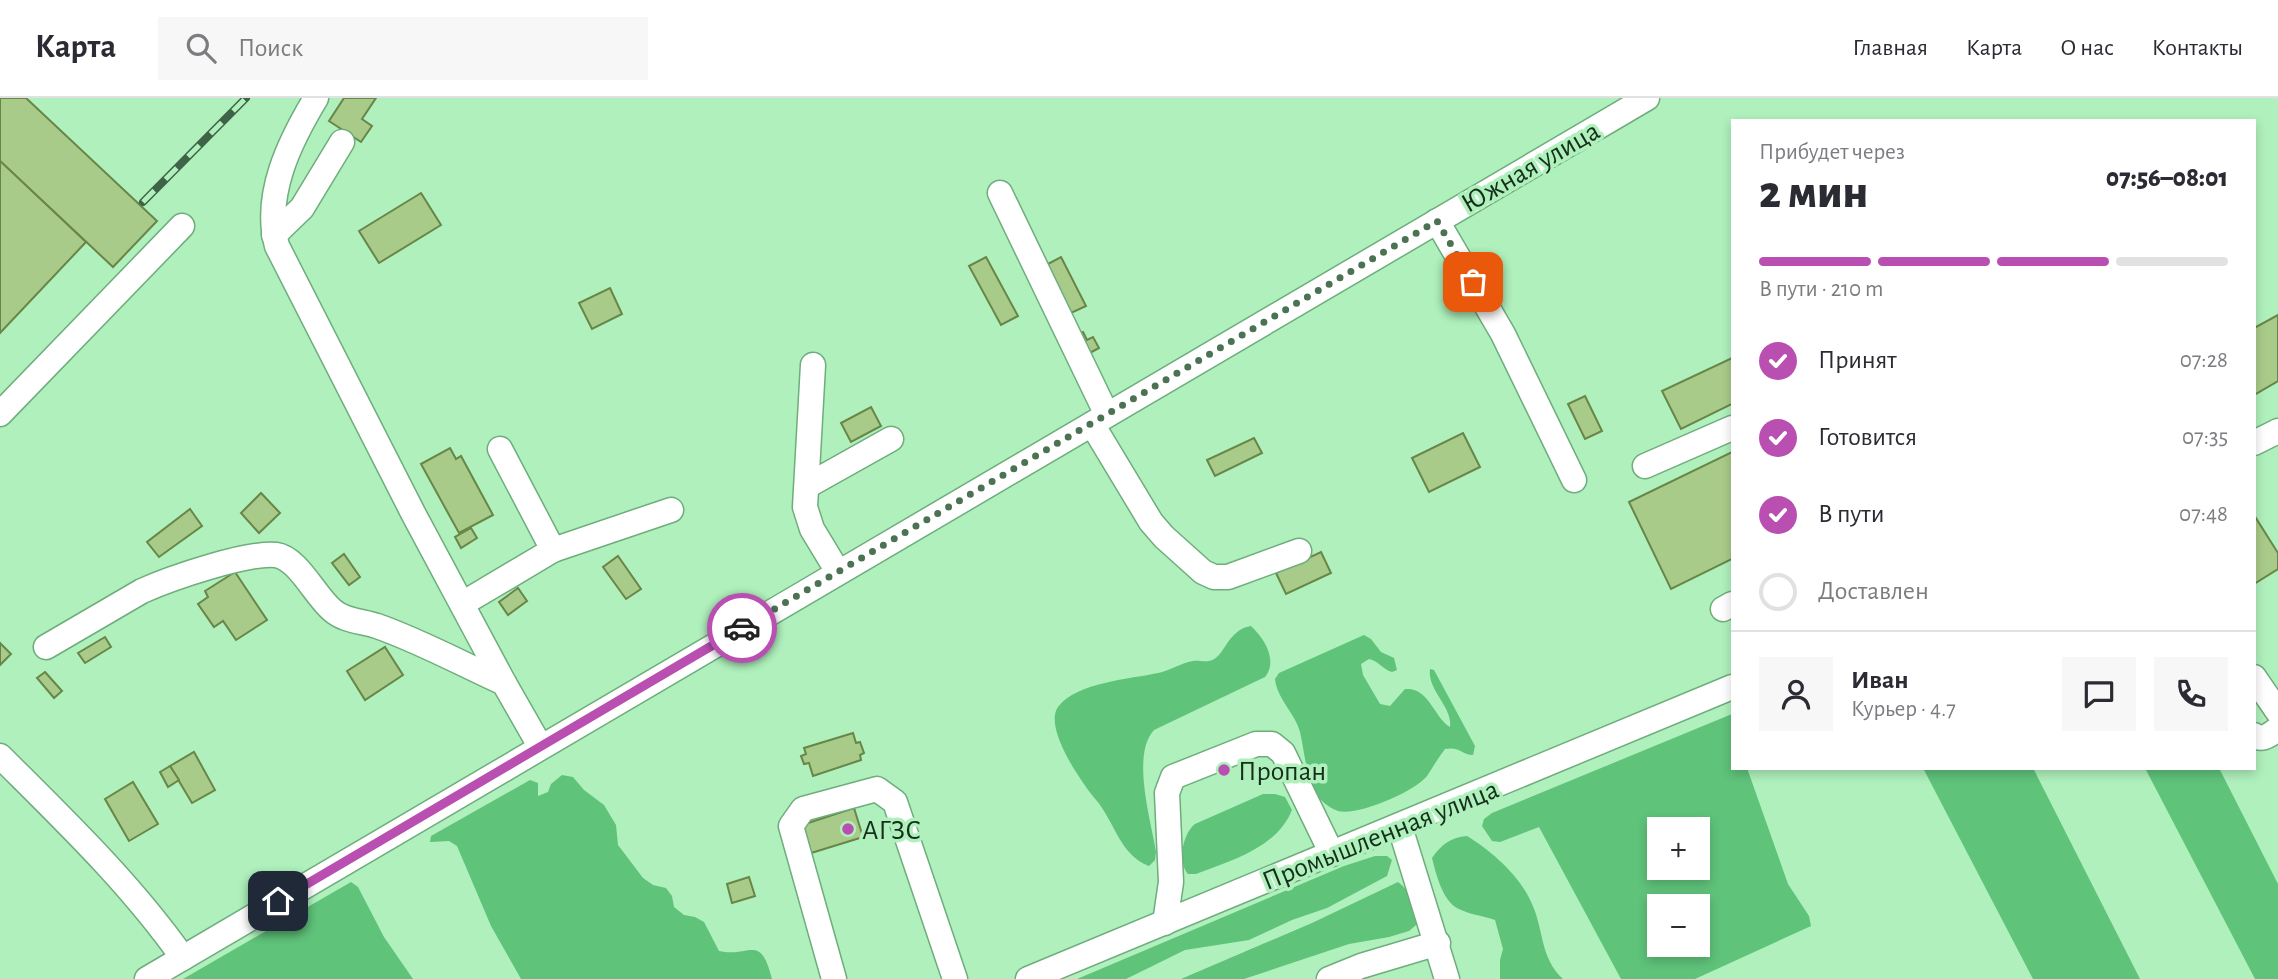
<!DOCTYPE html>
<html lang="ru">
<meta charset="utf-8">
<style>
body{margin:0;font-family:"Alegreya Sans",sans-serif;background:#f7f7f7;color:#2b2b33;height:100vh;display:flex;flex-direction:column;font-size:26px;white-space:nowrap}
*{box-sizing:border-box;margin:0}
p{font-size:23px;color:#7c7c81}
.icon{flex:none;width:38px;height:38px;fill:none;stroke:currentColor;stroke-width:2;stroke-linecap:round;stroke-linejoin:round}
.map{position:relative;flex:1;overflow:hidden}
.details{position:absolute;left:1731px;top:21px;width:525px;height:651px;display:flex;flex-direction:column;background:#fff;border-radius:0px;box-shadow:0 4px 10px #0003}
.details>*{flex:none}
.fabs{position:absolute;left:1647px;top:719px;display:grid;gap:14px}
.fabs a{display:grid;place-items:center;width:63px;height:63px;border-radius:0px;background:#fff;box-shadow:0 4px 10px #0003;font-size:35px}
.pin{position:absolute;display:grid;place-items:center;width:60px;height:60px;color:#fff;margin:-30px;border-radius:14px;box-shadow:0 4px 10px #0006}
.courier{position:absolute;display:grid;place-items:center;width:70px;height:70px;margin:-35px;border:5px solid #b84fb1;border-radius:50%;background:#fff;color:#222;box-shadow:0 2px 9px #0007}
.overview em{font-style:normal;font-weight:800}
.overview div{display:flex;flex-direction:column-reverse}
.overview{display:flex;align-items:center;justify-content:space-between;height:119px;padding:0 28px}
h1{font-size:46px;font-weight:800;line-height:52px}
.bar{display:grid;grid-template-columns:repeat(4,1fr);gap:10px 7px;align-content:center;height:84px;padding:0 28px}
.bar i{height:9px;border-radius:5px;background:#e1e1e2}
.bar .current{background:#b84fb1}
.bar p{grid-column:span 4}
.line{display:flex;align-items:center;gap:18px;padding:0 28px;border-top:2px solid #e1e1e2}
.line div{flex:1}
.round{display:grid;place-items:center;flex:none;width:74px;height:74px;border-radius:0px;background:#f7f7f7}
ol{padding:0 28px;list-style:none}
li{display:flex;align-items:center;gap:21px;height:77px}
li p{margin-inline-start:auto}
li .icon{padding:7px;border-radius:50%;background:#b84fb1;color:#fff;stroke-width:4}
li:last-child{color:#7c7c81}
li i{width:38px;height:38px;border:4px solid #e1e1e2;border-radius:50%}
header{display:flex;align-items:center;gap:42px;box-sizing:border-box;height:98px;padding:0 35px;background:#fff;border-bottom:2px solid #e1e1e2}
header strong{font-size:33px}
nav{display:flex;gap:38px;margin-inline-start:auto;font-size:24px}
.search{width:490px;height:63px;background:#f7f7f7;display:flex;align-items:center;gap:18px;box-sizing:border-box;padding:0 24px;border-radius:0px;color:#7c7c81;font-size:26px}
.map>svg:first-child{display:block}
.forest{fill:#5fc37a;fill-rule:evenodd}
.building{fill:#a9cb89;stroke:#678647;stroke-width:2}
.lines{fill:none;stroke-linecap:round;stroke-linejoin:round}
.minor-casing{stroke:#6ead7c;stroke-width:27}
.minor{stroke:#fff;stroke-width:24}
.rail-casing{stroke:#3e6346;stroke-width:8}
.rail{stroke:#aff0bc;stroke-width:5;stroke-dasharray:16;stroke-linecap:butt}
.done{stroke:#4b7353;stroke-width:7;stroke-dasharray:0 12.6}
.route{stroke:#b84fb1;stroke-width:9}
.poi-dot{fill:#b84fb1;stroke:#aff0bc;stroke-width:2.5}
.labels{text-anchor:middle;stroke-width:7;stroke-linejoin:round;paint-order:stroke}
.street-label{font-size:28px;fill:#152f1b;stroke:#aff0bc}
.poi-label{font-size:28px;fill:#152f1b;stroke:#aff0bc;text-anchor:start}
</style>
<header>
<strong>Карта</strong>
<div class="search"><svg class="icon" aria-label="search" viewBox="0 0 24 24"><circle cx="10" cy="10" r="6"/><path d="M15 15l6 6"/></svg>Поиск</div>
<nav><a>Главная</a><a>Карта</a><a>О нас</a><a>Контакты</a></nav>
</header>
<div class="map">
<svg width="2278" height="881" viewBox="0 0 2278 881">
<rect width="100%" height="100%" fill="#aff0bc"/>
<g class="forest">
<path d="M1251,528C1265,541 1278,563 1265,579L1154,632C1131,657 1151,722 1156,754L1155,762L1149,768C1120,757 1115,725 1097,703C1083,687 1043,630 1058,609C1077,584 1131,581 1158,575C1170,573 1180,565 1193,563C1198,562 1203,564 1209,563C1225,561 1226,532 1251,528Z"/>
<path d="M1364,537L1371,541L1381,554L1394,560L1397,572L1392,574C1382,571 1379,563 1369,561L1361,566L1363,577L1380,606L1390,608L1405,591C1429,589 1433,618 1450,629C1453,609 1427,592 1430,571L1434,572L1475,648L1473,657C1462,657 1460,648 1445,651C1438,660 1433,669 1427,678C1414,694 1358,718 1338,713C1332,711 1325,706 1320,701C1306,682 1305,656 1300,634C1295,615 1277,601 1275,581L1279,575Z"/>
<path d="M1732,616V670H1747L1788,786L1809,818L1811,828L1695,881H1621L1539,729L1500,744L1492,743L1482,728L1484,721L1492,715ZM1659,732H1698V770H1659ZM1659,808H1698V847H1659Z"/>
<path d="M1923,670H2033L2140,881H2033Z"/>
<path d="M2145,670H2219L2278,786V881H2255Z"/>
<path d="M562,677L573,679L584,692L604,707L616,727L618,747L643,780L653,787L666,790L672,798L674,809L684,817L695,819L704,824L719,853C750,860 760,834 772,881H521L491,828L457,748L449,743L430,744L431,738L530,682L538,685V698L548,694L551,686Z"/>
<path d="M1263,696H1275L1285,699L1292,712C1277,750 1230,763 1196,776H1188C1177,764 1183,735 1195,726Z"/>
<path d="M1467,738C1492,753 1521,779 1532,806C1544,832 1540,860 1563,881H1500V862L1503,851L1495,822C1484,818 1467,816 1457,810C1442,801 1436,776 1432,760C1441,747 1451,739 1467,738Z"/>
<path d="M1375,758H1387L1392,762L1387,778L1327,810L1292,822L1249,842L1185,852L1126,881H1077L1344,768Z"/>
<path d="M351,784L358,789L384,839L413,881H183Z"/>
<path d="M1398,784C1412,794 1417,809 1416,827L1409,833L1389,839L1349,846L1244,881H1181L1312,825Z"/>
</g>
<g class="building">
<path d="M0,0H26L157,123L113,169L0,63Z"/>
<path d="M344,0H376L362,21L372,28L361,44L329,23Z"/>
<path d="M0,63L86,144L0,235Z"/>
<path d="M421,95L441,127L379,165L359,133Z"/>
<path d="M986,159L1018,218L1001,227L969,168Z"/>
<path d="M1061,159L1086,208L1071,215L1046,167Z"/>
<path d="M610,190L622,216L592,231L579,205Z"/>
<path d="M2278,217V283L2254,297V230Z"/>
<path d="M1083,234L1087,242L1093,239L1099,250L1084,258L1075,238Z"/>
<path d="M1732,260V306L1681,331L1662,293Z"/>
<path d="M1585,298L1602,333L1585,341L1568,306Z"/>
<path d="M871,309L881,328L851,344L841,325Z"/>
<path d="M1463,335L1480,369L1429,394L1412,360Z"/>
<path d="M1254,340L1262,355L1215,378L1207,362Z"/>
<path d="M450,350L456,361L461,358L493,417L459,435L421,366Z"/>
<path d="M1732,354V461L1671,491L1629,404Z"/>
<path d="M261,395L280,415L259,435L241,415Z"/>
<path d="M190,411L202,428L159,459L147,444Z"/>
<path d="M2254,417L2278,455V471L2254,486Z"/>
<path d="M471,430L477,440L461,450L455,439Z"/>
<path d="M1321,454L1331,475L1286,496L1276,475Z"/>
<path d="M344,456L360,479L349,487L332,465Z"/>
<path d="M618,458L641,491L626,501L603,469Z"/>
<path d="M235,474L267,522L236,542L223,523L214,529L198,506L208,499L205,493Z"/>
<path d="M518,490L527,503L508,517L499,504Z"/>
<path d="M105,539L111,549L85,565L78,555Z"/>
<path d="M0,545L11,556L0,567Z"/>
<path d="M385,549L403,577L365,602L347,573Z"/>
<path d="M45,574L62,593L54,600L37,580Z"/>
<path d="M853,635L856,645L860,644L864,655L860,657L861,662L813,678L809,665L804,666L801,658L806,656L804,650Z"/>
<path d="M194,654L215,692L192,705L170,668Z"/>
<path d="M170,668L179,682L168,689L160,674Z"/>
<path d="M133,684L158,726L129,743L105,701Z"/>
<path d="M854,710L863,739L808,756L799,728Z"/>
<path d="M749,779L755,798L732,805L727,786Z"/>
</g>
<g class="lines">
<defs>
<g id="minor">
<path d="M316,0C290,43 263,97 277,148L413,415L504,585L540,648"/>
<path d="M1000,95L1107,317"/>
<path d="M1437,123L1503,236L1574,382"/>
<path d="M274,137L302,110L342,44"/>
<path d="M813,267L805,409L812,431L838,474"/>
<path d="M0,316L182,128"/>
<path d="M1092,326L1151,424L1164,439L1203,474L1214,479H1228L1299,453"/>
<path d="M2254,345L2278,333"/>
<path d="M500,351L553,452"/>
<path d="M1645,368L1732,330"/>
<path d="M807,388L891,341"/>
<path d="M462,506L553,452L671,412"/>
<path d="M1723,511L1732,506"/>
<path d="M46,549L142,493C171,480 247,454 276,457C298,460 315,498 332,512C344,523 362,523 377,528C420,543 462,566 504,585"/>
<path d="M2254,579L2278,614"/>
<path d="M2254,637C2263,644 2270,636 2278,631"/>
<path d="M0,658C65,723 130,785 183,860"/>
<path d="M1400,729L1447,881"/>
<path d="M1165,825L1171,784L1167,695L1173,679L1256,646H1272L1283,655L1332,756"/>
<path d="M147,881L1647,0"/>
<path d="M834,881L791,728L803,711L877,691L895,704L955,881"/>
<path d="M1028,881L1732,589"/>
<path d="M1329,881L1361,868L1438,845"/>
</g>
</defs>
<use href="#minor" class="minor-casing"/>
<use href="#minor" class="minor"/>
<defs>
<path id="rail" d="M143,104L246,0"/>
</defs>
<use href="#rail" class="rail-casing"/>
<use href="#rail" class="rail"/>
</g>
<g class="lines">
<path class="done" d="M742,530L1437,123L1473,184"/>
<path class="route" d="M278,803L742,530"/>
</g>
<g class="poi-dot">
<circle cx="1224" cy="672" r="7"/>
<circle cx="848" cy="731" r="7"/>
</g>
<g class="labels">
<g class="street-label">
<text transform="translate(1530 68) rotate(-30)" y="10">Южная улица</text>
<text transform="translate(1380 736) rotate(-22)" y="10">Промышленная улица</text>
</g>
<g class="poi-label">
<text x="1238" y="682">Пропан</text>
<text x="862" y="741">АГЗС</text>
</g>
</g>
</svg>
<div class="fabs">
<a>+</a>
<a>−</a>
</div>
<div class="pin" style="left:1473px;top:184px;background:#ea580c"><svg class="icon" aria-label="bag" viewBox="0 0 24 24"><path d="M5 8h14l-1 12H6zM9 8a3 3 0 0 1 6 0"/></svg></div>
<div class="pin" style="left:278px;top:803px;background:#1f2937"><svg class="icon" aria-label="home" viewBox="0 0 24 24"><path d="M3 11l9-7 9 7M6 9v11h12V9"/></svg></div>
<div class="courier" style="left:742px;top:530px"><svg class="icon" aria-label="car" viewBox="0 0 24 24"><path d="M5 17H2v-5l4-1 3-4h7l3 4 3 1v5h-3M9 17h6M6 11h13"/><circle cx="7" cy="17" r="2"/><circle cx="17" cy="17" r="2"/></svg></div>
<section class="details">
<div class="overview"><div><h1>2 мин</h1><p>Прибудет через</p></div><em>07:56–08:01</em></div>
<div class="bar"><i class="current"></i><i class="current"></i><i class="current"></i><i></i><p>В пути · 210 m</p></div>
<ol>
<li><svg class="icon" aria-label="check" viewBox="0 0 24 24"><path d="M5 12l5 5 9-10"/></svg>Принят<p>07:28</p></li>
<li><svg class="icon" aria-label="check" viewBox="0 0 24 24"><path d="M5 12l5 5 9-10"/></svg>Готовится<p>07:35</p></li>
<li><svg class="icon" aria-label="check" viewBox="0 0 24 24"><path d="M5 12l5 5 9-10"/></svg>В пути<p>07:48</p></li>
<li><i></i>Доставлен</li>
</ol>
<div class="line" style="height:126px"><a class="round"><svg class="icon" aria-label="person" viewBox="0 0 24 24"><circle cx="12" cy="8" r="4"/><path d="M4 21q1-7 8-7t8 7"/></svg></a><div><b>Иван</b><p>Курьер · 4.7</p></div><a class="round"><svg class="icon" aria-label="chat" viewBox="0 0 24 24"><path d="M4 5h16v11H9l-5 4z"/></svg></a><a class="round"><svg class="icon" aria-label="phone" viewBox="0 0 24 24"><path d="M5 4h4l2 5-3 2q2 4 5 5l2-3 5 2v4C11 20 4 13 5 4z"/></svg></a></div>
</section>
</div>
